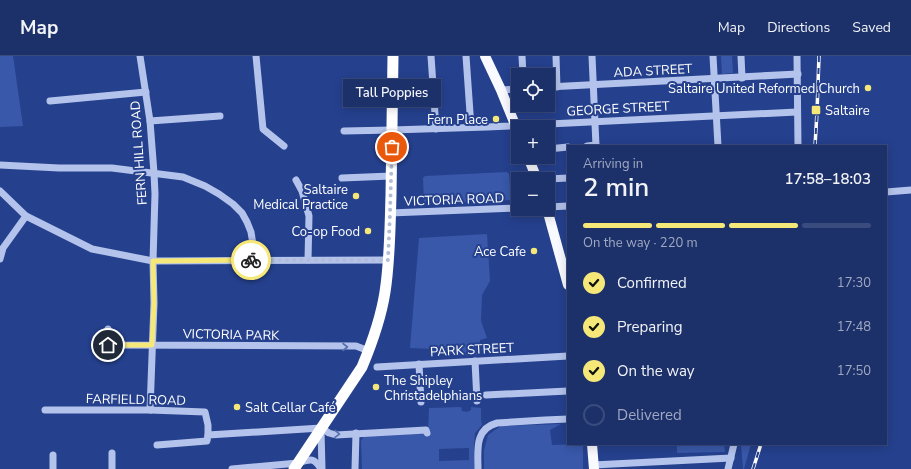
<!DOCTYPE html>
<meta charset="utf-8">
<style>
body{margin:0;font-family:"Nunito Sans",sans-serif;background:#253870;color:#f1f3f6;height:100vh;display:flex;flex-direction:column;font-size:15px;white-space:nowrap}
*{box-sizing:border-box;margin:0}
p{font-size:13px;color:#a0a9c1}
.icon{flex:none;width:22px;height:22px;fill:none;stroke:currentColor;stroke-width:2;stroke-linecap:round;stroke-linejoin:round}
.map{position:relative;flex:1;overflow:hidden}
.details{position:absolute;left:567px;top:89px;width:320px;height:300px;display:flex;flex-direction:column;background:#1c306a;border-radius:0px;box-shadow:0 2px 10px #0003,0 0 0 1px #3a4b7e}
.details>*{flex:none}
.fabs{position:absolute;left:511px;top:12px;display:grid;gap:8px}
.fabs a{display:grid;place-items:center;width:44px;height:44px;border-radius:0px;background:#1c306a;box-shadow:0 2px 10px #0003,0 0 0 1px #3a4b7e;font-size:20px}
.pin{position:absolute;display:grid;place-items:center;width:34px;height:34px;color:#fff;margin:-17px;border:2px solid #fff;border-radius:50%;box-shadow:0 1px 4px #0007}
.courier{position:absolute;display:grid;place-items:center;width:40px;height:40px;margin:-20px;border:3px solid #f5e778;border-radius:50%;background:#fff;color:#222;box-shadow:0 1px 5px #0007}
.bubble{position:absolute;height:28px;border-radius:0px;background:#1c306a;box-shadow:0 2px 10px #0003,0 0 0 1px #3a4b7e;font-size:13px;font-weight:600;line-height:28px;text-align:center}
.head em{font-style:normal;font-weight:600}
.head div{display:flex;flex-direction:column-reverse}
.head{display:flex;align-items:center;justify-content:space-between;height:68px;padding:0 16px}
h1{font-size:26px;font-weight:600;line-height:30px}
.bar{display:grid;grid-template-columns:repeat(4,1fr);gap:6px 4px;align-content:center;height:48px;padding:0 16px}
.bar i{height:5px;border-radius:3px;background:#3a4b7e}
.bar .selected{background:#f5e778}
.bar p{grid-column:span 4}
ol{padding:0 16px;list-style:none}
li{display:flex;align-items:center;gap:12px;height:44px}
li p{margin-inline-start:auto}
li .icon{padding:4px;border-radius:50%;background:#f5e778;color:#111;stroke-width:4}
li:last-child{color:#a0a9c1}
li i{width:22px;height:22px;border:2px solid #3a4b7e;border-radius:50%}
header{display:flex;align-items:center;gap:24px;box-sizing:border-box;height:56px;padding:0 20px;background:#1c306a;border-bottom:1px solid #3a4b7e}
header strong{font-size:19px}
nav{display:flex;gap:22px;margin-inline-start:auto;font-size:14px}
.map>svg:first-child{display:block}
.green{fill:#3958aa;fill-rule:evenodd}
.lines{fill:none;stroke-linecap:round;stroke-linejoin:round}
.minor{stroke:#b4c3eb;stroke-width:7}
.major{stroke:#f8faff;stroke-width:10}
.highway{stroke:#fff;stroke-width:11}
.rail-casing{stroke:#fff;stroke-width:3.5}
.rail{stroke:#25408d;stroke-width:2;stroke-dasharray:6;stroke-linecap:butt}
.oneway{stroke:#576eae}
.done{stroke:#b3bcd7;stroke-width:4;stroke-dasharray:0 7.2}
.route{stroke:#f5e778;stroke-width:5}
.poi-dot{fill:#f5e778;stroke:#25408d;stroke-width:1.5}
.labels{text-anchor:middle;stroke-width:4;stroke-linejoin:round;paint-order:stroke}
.street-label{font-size:13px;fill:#fff;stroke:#25408d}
.poi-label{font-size:13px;fill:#fff;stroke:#25408d;text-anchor:end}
</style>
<header>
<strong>Map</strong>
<nav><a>Map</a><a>Directions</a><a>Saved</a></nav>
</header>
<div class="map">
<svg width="911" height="413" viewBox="0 0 911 413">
<rect width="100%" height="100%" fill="#25408d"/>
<g class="green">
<path d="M0,0H13L23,70L0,71Z"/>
<path d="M721,0H732L733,17L722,18Z"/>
<path d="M507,116L509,118L511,144L424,148L423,122L425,120Z"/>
<path d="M487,178L490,225L482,239L481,265L487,282L480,284V299L457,300L456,294L410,292L419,182Z"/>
<path d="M461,351L462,355L467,356L471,354V351L481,352V363L482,369L475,377L474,392L475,413H362L361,385L364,380L428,377L429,352ZM469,392V404L439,405V393Z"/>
<path d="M561,368L550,374L552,389L583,388V413H484V394L488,379L501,370Z"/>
<path d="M677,388H724L725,396L677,397Z"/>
<path d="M741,388H751L744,413H743Z"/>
</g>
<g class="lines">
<g class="minor">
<path d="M140,0L150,65L154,117L155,138L153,205L154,247L150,354"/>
<path d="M256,0L263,73L284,90"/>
<path d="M431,0L436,73"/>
<path d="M466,0L471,71"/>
<path d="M522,0L523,19"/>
<path d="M556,0L557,31"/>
<path d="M592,0L596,90"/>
<path d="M713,0L718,90"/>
<path d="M741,0L742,22"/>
<path d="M797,0L798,90"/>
<path d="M548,31L798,18"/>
<path d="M501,34L518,33"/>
<path d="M50,45L146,36"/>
<path d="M150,65L220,60"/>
<path d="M344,75L392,74L487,71L797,56"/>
<path d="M587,90L596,89"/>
<path d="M548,93L568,91"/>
<path d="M0,109L59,112H112L183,121L205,130L219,138L233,148L242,157L247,166L251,176L254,195L253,204"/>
<path d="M342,122L391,120"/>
<path d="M548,123L568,122"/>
<path d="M296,124L302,135L309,160L308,204"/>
<path d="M0,135L26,160L92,193L153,205L388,204"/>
<path d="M886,136L911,134"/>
<path d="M548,151L568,150"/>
<path d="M390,157L518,152"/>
<path d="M0,203L3,192L26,160"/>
<path d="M108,273V289L356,290L369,295"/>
<path d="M475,305L477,345"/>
<path d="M419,308L421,346"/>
<path d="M377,311L568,300"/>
<path d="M486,339L568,335"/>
<path d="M45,354H150L205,356L208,369V379"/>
<path d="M321,372L329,377L336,379L426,374L427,377"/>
<path d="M321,374L322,413"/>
<path d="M157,389L207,385L208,379L321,372"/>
<path d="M112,397V413"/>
<path d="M593,409L731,402"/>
<path d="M53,413V399"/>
<path d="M232,413L298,407C310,403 314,401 321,413"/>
<path d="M355,413L356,377"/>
<path d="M478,413C478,395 474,373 497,367L545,364L568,363"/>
<path d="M728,413L734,388"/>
</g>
<g class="major">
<path d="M485,0L501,34L518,76"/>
<path d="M528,101L537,123"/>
<path d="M547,153L568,229"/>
<path d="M592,388L594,413"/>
</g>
<path class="highway" d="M294,413L362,311C372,287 381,262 385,236C390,204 390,171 391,139C392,93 392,46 393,0"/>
<defs>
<g id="rail">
<path d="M815,90L817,56L819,0"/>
<path d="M753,413L761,388"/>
</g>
</defs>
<use href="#rail" class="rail-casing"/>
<use href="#rail" class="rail"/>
</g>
<defs><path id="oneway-chevron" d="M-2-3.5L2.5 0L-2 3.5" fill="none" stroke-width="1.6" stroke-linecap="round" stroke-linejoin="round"/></defs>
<g class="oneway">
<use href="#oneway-chevron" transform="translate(345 291)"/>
<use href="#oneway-chevron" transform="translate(337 378) rotate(2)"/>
</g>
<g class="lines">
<path class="done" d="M251,204H388L390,157L392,91"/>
<path class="route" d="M108,289H152L154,247L153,205L251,204"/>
</g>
<g class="poi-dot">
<circle cx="868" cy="32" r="4"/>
<rect x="811" y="49" width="10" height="10" rx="2"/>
<circle cx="496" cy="63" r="4"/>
<circle cx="356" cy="140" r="4"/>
<circle cx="368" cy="175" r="4"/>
<circle cx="534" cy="195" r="4"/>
<circle cx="376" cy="331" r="4"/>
<circle cx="237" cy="351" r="4"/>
</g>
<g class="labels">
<g class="street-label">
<text transform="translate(653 14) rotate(-3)" y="5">ADA STREET</text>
<text transform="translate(618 52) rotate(-3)" y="5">GEORGE STREET</text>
<text transform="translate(138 97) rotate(-94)" y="5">FERN HILL ROAD</text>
<text transform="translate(454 143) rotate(-2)" y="5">VICTORIA ROAD</text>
<text transform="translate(231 278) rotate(1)" y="5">VICTORIA PARK</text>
<text transform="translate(472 293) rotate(-3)" y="5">PARK STREET</text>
<text transform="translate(136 343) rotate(1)" y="5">FARFIELD ROAD</text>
</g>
<g class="poi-label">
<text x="860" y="37">Saltaire United Reformed Church</text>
<text x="825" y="59" text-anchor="start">Saltaire</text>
<text x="488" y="68">Fern Place</text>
<text x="348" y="138">Saltaire<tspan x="348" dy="15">Medical Practice</tspan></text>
<text x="360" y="180">Co-op Food</text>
<text x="526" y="200">Ace Cafe</text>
<text x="384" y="329" text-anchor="start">The Shipley<tspan x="384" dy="15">Christadelphians</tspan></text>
<text x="245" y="356" text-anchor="start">Salt Cellar Café</text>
</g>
</g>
</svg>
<div class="fabs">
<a><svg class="icon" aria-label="locate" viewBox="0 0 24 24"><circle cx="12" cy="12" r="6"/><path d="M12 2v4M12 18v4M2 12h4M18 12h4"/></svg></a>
<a>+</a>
<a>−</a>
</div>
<div class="pin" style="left:392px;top:91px;background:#ea580c"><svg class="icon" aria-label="bag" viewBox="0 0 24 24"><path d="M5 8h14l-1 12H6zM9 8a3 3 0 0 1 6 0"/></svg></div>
<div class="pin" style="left:108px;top:289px;background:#1f2937"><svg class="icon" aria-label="home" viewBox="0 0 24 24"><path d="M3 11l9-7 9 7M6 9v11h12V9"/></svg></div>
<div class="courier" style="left:251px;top:204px"><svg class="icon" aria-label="bike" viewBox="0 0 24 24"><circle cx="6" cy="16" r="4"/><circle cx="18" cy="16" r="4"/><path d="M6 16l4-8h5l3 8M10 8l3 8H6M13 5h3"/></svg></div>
<div class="bubble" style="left:343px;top:23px;width:98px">Tall Poppies</div>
<section class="details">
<div class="head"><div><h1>2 min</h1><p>Arriving in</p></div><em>17:58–18:03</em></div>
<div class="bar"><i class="selected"></i><i class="selected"></i><i class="selected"></i><i></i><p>On the way · 220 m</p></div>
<ol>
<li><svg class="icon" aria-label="check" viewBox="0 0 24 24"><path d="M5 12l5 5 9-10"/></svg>Confirmed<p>17:30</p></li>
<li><svg class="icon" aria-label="check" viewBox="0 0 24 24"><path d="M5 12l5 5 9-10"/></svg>Preparing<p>17:48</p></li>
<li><svg class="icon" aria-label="check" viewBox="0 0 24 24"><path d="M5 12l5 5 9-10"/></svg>On the way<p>17:50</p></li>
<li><i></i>Delivered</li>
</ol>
</section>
</div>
